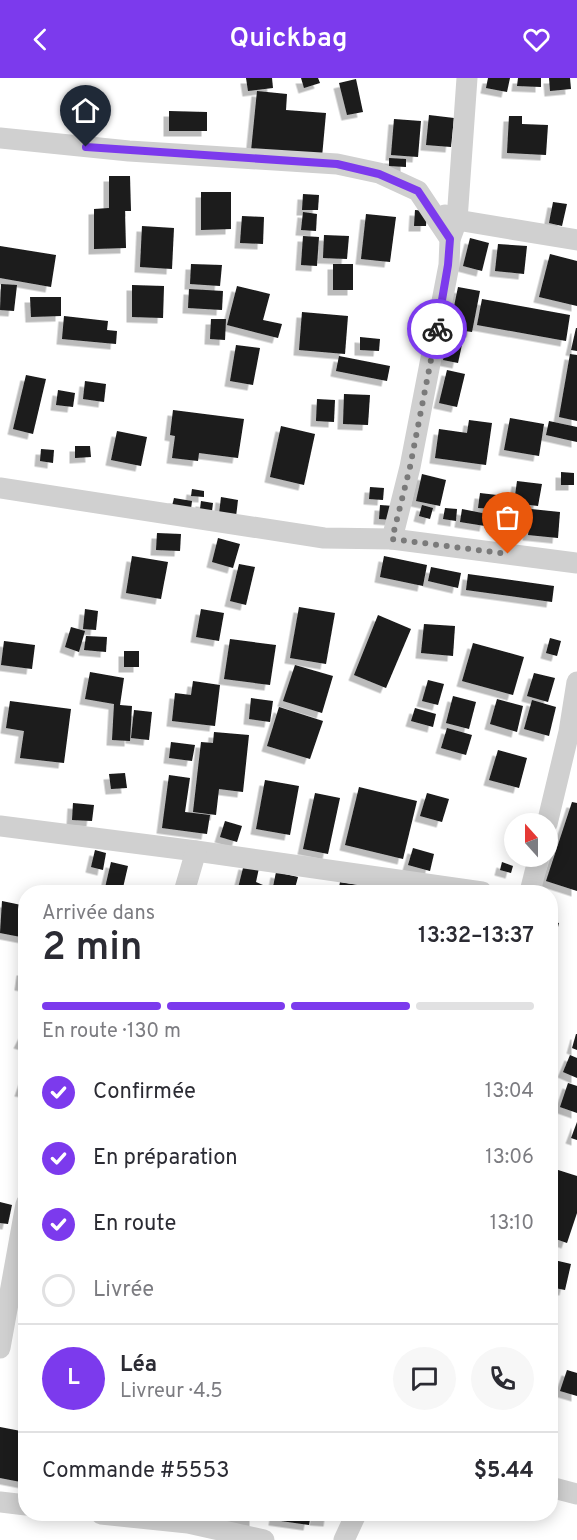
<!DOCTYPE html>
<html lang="fr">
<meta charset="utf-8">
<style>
body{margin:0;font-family:Overpass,sans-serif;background:#f7f7f7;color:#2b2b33;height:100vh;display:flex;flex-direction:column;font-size:22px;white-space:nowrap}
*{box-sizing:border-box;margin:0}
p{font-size:20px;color:#7c7c81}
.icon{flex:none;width:33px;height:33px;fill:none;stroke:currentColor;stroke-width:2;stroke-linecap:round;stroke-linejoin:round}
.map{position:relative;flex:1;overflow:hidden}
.side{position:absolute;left:18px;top:807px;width:540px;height:636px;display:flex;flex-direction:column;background:#fff;border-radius:24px;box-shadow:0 3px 15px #0003}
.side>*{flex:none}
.needle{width:39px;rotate:339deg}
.controls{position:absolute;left:504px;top:735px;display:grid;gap:12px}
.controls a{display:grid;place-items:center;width:54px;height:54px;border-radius:50%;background:#fff;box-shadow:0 3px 15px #0003;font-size:30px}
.pin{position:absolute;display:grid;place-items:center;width:51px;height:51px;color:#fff;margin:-62px -26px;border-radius:50% 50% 50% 0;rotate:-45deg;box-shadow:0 0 6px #0007}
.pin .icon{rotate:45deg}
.courier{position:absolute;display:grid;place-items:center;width:60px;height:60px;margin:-30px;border:4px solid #7c3aed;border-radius:50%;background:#fff;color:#222;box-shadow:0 2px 8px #0007}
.head em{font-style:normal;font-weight:600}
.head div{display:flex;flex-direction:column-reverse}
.head{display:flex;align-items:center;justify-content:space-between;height:102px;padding:0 24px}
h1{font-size:39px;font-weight:600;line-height:45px}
.bar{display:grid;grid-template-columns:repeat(4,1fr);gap:9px 6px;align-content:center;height:72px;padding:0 24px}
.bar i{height:8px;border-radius:4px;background:#e1e1e2}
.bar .active{background:#7c3aed}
.bar p{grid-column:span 4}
.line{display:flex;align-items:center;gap:15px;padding:0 24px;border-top:2px solid #e1e1e2}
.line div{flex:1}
.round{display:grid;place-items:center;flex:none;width:63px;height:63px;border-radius:32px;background:#f7f7f7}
ol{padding:0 24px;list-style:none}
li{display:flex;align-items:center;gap:18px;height:66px}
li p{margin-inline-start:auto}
li .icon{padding:6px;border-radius:50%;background:#7c3aed;color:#fff;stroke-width:4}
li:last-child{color:#7c7c81}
li i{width:33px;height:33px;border:3px solid #e1e1e2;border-radius:50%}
header{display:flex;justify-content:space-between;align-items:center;height:78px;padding:0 24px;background:#7c3aed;color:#fff;font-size:27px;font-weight:600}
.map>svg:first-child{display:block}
.building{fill:#1a1a1a;filter:url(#shadow)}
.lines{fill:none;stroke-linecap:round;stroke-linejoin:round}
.minor{stroke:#d0d0d0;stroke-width:21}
.done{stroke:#7a7a7a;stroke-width:6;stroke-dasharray:0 10.8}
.route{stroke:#7c3aed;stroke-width:8}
</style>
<header><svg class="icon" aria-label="back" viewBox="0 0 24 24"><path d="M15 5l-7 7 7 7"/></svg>Quickbag<svg class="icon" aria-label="heart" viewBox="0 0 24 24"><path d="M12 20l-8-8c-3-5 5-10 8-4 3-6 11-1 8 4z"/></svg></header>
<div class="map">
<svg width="577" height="1462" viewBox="0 0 577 1462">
<defs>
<filter id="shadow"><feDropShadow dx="-5.5" dy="5.5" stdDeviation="0" flood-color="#0004"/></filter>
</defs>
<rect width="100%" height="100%" fill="#fff"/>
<g class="building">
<path d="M246,0H272L273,10L248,13Z"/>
<path d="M301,0H318L320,5L304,10Z"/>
<path d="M488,0H510L507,14L486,10Z"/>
<path d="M518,0H541V9L517,8Z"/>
<path d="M549,0H570L571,11L550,13Z"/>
<path d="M356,1L363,34L347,37L339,5Z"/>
<path d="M257,13L287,16L286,32L326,35L322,79L251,73Z"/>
<path d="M169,33L207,34V53H169Z"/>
<path d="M429,37L454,40L451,69L426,67Z"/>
<path d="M509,38H522V46L548,47L546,77L507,75Z"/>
<path d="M394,41L421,43L418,79L391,77Z"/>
<path d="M389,80L406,81V89L389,88Z"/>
<path d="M109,98H130L131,133H125L126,170L94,171V131L109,130Z"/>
<path d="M201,114H231V151L201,152Z"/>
<path d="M303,116L319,117L318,132H302Z"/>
<path d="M553,124L567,126L562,148L549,145Z"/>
<path d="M415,132L427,133L426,148H414Z"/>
<path d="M303,134L317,136L316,153L301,152Z"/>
<path d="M366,136L396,139L390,184L361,181Z"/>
<path d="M242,138L264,139L263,166L240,165Z"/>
<path d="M142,148L174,150L172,191L140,189Z"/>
<path d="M324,157L349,158L347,181L323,180Z"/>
<path d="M303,158L319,159L317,188L301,187Z"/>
<path d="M470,160L489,165L482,193L463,188Z"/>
<path d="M498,166L527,168L524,196L495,193Z"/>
<path d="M0,168L56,177L51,209L0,200Z"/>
<path d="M550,176L577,183V228L539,219Z"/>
<path d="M191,186L222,187L220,208L190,206Z"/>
<rect x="333" y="186" width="20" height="26"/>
<path d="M1,206L17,207L14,233L0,232Z"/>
<path d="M132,207L164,208L163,240L132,239Z"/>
<path d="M237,208L270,216L263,242L282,246L278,260L227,247Z"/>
<path d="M458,209L480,213L472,254L465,253L458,285L443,282Z"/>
<path d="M189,211L223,213L222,232L188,230Z"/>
<path d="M30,219H61V238L31,239Z"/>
<path d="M482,221L570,237L566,263L477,247Z"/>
<path d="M302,234L348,238L345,276L299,272Z"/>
<path d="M64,238L108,243L107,252L117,253L116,266L62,261Z"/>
<path d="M211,241H226L225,262L210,261Z"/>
<path d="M576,250H577V273L571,272Z"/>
<path d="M360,259L380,261L379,273L360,272Z"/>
<path d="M236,267L260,270L253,307L230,303Z"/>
<path d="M570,276L577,277V343L559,339Z"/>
<path d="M339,278L390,288L387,303L336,293Z"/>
<path d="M447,292L465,296L457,329L439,325Z"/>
<path d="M26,297L46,301L33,356L13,351Z"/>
<path d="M85,303L106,306L104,324L83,321Z"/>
<path d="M58,312L75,315L73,329L56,327Z"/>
<path d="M344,316L370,317L368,347L343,346Z"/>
<path d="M317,321L335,322L334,344L316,343Z"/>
<path d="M173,332L244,341L238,380L199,375L198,383L172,380L175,358L170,357Z"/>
<path d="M510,340L544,346L539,378L504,372Z"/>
<path d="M469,342L492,345L486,387L435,380L439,351L467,355Z"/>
<path d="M549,343L577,349V364L546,357Z"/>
<path d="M281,348L315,356L304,407L270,399Z"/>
<path d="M117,353L147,359L141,388L111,382Z"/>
<path d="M75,368H90L91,379L75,380Z"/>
<path d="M41,371L54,372L53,385L40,383Z"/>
<path d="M561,394L574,395V407H561Z"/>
<path d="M422,396L446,402L440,428L416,423Z"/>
<path d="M517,403L542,406L538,428L514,425Z"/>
<path d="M370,409L384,410L383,422L369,421Z"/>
<path d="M192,411L204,413V419L191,418Z"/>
<path d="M480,415L497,417L496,431L478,430Z"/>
<path d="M221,419L238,422L236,439L219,436Z"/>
<path d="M174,420L192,423L191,431L172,428Z"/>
<path d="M201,423L213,425L212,433L200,431Z"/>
<path d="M380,427L394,428L393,442L379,441Z"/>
<path d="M422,427L433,430L430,441L419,438Z"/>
<path d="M445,430L457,431L456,443L443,441Z"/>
<path d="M462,431L487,436L485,448L460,444Z"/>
<path d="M531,431L560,434L558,460L528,457Z"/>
<path d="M157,455L181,456L180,473L156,472Z"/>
<path d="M218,460L240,466L233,490L212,484Z"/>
<path d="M132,478L168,484L161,521L126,515Z"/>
<path d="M384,478L427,487L423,508L380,499Z"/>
<path d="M239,486L255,489L246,527L230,523Z"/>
<path d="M431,489L461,495L458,510L428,503Z"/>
<path d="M468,496L554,508L552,524L466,512Z"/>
<path d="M299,529L335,535L326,586L290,580Z"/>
<path d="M85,531L98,533L96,552L83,551Z"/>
<path d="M201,531L224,535L219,563L196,559Z"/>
<path d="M378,537L411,551L386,610L354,597Z"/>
<path d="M424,546L455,548L453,578L421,575Z"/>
<path d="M71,549L85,553L79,574L65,569Z"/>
<path d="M86,558L107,559L106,574L84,572Z"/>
<path d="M550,560L561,563L557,578L546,575Z"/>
<path d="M230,561L276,567L270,607L224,601Z"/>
<path d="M4,563L35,567L32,591L1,587Z"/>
<path d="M473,565L524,579L513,617L462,603Z"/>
<rect x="124" y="573" width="15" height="16"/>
<path d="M295,587L333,598L322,635L283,623Z"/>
<path d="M90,594L124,600L120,627L132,628L130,663L112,662L114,626L85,621Z"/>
<path d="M534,595L555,600L548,624L527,618Z"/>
<path d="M428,602L444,606L438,627L422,623Z"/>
<path d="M193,603L220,607L215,648L172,643L175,615L191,617Z"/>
<path d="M453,618L476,624L469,651L446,645Z"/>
<path d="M251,620L273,623L270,644L249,641Z"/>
<path d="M497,621L523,628L517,654L490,646Z"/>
<path d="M532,622L556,629L549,658L524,651Z"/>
<path d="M10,623L71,631L64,685L20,680L24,653L6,650Z"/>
<path d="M279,629L323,643L310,681L267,668Z"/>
<path d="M415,630L436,636L433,649L411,643Z"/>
<path d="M134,632L152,634L149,662L131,660Z"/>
<path d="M447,650L472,657L466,677L441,670Z"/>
<path d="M214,654L249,657L243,714L219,711L216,737L193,734L201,664L213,665Z"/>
<path d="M171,664L195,667L192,683L169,680Z"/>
<path d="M498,672L527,680L519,710L489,702Z"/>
<path d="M125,695L127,710L111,711L109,696Z"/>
<path d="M169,697L190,700L185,734L210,737L207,756L162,750Z"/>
<path d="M265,702L299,708L290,757L256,751Z"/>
<path d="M359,709L417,723L403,781L345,767Z"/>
<path d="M315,715L340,720L328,776L303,771Z"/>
<path d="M427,715L449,721L442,744L420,738Z"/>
<path d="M572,724L577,725V813L546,803Z"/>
<path d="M73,725L94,727L92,743L72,742Z"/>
<path d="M225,743L242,748L237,764L220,759Z"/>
<path d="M413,770L434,776L430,793L408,787Z"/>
<path d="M95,772L106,775L103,792L91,789Z"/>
<path d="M111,784L128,788L122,814H104Z"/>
<path d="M502,784L513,788L511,795L500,792Z"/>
<path d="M244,786L259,790L256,804L263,807L261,814H237Z"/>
<path d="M276,794L298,799L294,814H272Z"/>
<path d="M340,804L372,809L371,814H338Z"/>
<path d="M63,810L80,814H62Z"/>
<path d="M2,823L26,828V860L0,855Z"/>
<path d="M550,843L559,845L555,861L550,860Z"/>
<path d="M550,882L558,884L553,901L550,900Z"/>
<path d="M22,892H26V908L20,907Z"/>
<path d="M26,951V967L19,965Z"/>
<path d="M576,956H577V972L572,970Z"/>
<path d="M570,977L577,980V1000L563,994Z"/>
<path d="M26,995V1014L20,1013Z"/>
<path d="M568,1005L577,1008V1035L560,1029Z"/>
<path d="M577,1044V1062L571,1060Z"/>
<path d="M555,1091L577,1098V1135L567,1165L550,1159V1106Z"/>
<path d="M0,1124L12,1127L8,1146L0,1145Z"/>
<path d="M550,1181L571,1186L565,1212L550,1209Z"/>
<path d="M19,1194L26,1195V1223L14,1221Z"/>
<path d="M567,1292L577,1295V1318L560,1313Z"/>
<path d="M0,1349L26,1354V1405L0,1400Z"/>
<path d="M228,1436H255V1443L228,1441Z"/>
<path d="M275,1436H311L309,1447L274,1442Z"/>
<path d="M316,1436H330L329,1443L315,1442Z"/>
</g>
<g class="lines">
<g class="minor">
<path d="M0,60L129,73L337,86L379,95L418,113L450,161L449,187L410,389L392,461"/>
<path d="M445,137L457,142L577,162"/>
<path d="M450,161L457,142L467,0"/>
<path d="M0,410L324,460L392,461L577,485"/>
<path d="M547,746L569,654L577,604"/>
<path d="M0,748L196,773L482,814"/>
<path d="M184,814L196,773"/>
<path d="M530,814L539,778"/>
<path d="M0,1270L26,1126"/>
<path d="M550,1409L577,1416"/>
<path d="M0,1424L26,1427"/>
<path d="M101,1436L188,1445L264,1462"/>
<path d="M344,1462L356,1436"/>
</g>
</g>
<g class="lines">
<path class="done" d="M437,251L410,389L392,461L508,476"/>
<path class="route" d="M86,69L337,86L379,96L418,113L450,161L448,187L437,251"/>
</g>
</svg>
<div class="controls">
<a><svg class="needle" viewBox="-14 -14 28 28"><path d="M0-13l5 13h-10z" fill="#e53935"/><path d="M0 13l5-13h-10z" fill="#7c7c81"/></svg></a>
</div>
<div class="pin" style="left:508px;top:476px;background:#ea580c"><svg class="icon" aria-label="bag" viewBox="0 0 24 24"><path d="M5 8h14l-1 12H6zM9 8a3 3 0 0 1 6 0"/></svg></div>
<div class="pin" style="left:86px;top:69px;background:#1f2937"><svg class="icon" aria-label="home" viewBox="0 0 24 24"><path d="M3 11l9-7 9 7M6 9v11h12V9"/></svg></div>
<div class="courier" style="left:437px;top:251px"><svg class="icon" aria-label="bike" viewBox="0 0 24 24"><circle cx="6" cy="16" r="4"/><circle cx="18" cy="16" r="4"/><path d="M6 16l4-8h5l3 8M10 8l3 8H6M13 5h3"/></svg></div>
<section class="side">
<div class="head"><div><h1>2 min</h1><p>Arrivée dans</p></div><em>13:32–13:37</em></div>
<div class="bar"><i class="active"></i><i class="active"></i><i class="active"></i><i></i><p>En route · 130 m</p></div>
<ol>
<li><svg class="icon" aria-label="check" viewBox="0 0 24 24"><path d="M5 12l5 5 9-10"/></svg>Confirmée<p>13:04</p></li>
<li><svg class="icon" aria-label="check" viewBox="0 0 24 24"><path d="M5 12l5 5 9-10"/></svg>En préparation<p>13:06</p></li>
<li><svg class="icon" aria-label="check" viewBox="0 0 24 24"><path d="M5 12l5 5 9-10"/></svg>En route<p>13:10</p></li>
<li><i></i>Livrée</li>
</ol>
<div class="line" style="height:108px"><b class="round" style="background:#7c3aed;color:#fff">L</b><div><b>Léa</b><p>Livreur · 4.5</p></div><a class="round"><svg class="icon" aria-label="chat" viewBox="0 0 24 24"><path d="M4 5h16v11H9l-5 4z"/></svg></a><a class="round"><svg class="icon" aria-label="phone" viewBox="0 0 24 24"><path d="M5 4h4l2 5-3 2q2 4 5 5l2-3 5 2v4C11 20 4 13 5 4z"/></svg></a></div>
<div class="line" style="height:78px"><div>Commande #5553</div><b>$5.44</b></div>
</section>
</div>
